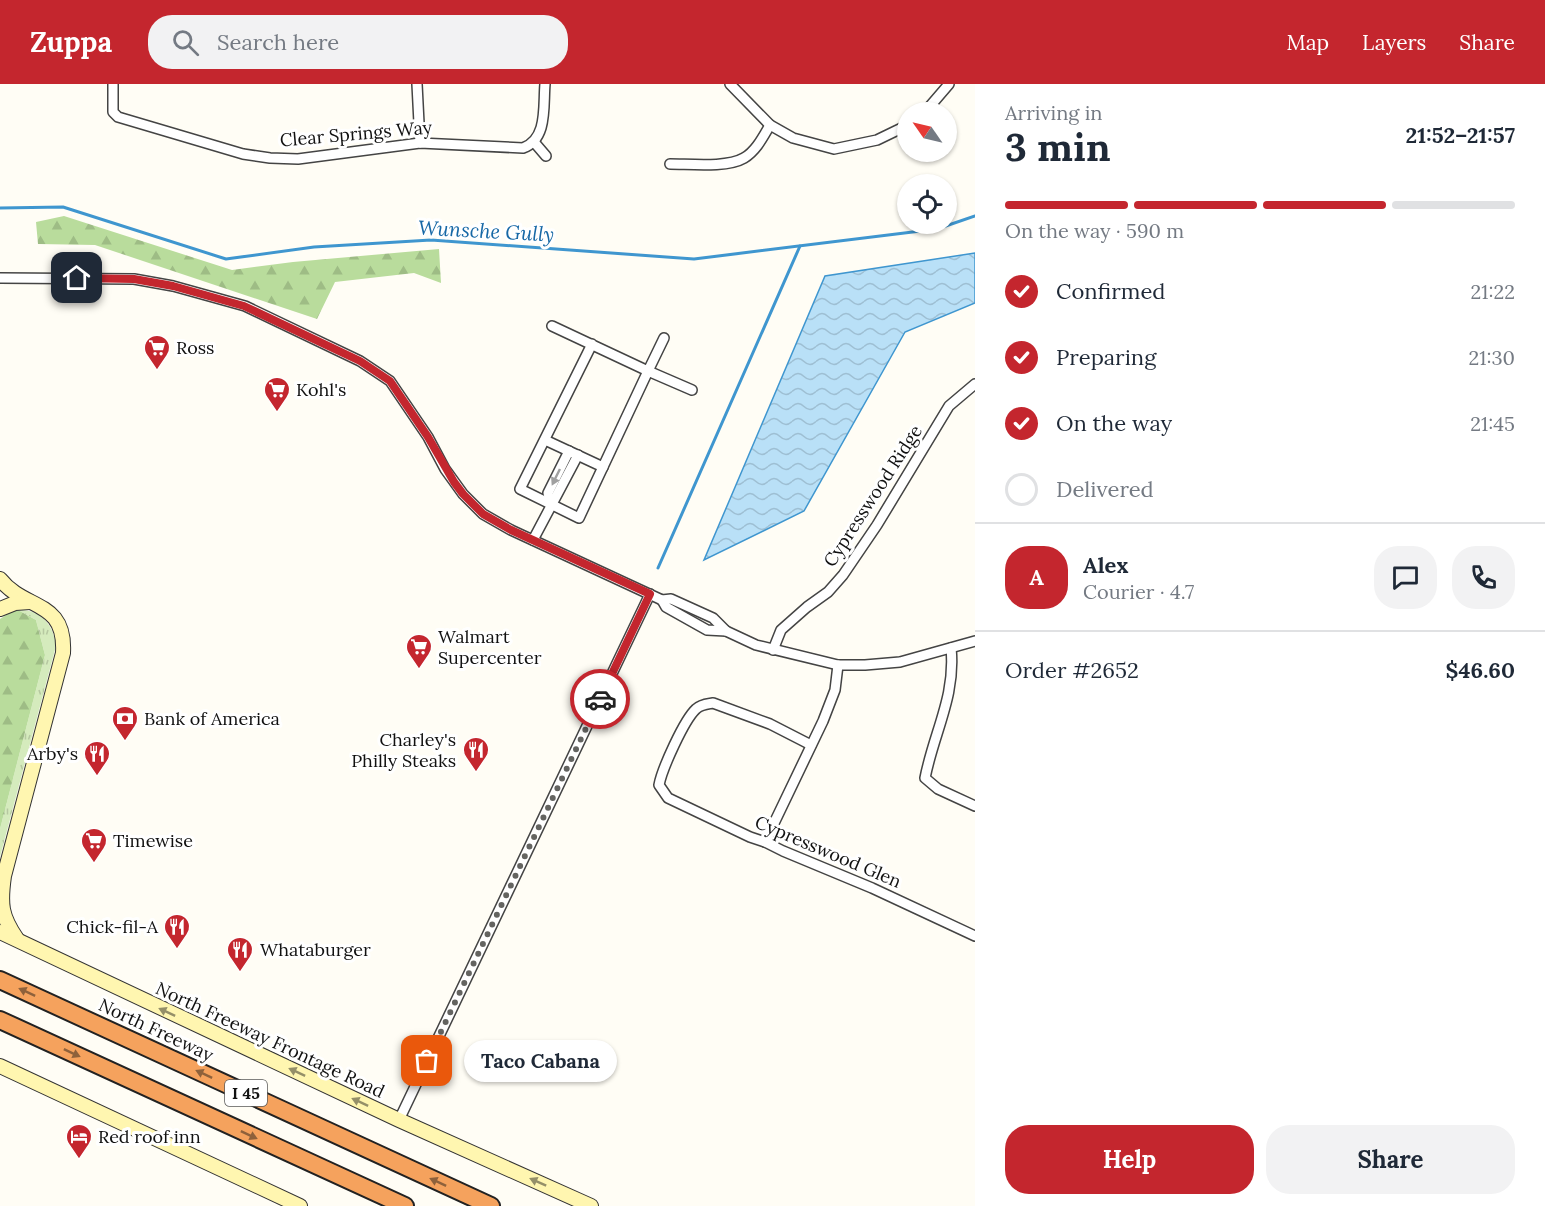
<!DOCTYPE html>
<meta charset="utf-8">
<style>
body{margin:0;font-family:Lora,serif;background:#f2f2f3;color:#1f2937;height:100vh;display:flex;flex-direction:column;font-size:22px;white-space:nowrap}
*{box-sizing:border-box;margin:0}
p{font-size:20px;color:#747a83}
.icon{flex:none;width:33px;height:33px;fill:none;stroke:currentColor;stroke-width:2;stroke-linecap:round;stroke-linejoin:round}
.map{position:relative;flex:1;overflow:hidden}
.drawer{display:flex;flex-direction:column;background:#fff;width:570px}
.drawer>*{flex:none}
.needle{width:39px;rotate:304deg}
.tools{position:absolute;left:897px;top:18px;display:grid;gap:12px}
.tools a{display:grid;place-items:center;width:60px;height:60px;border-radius:50%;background:#fff;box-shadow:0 2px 4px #0004;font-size:30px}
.pin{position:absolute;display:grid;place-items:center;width:51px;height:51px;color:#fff;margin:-26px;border-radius:12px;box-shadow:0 3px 9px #0006}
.courier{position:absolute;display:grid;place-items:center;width:60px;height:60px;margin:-30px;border:4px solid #c4262e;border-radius:50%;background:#fff;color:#222;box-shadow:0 2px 8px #0007}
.bubble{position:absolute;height:42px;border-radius:21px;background:#fff;box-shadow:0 2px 4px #0004;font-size:20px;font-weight:700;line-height:42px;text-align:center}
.overview em{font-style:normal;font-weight:700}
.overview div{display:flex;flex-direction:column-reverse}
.overview{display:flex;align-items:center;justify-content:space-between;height:102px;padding:0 30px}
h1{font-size:39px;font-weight:700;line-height:45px}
.bar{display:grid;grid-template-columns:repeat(4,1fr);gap:9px 6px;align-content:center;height:72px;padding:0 30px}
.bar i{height:8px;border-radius:4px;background:#e0e1e3}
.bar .active{background:#c4262e}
.bar p{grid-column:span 4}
.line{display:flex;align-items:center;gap:15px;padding:0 30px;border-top:2px solid #e0e1e3}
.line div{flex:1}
.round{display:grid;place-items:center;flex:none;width:63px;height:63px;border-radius:24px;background:#f2f2f3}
ol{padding:0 30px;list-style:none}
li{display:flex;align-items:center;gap:18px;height:66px}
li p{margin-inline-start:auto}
li .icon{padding:6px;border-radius:50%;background:#c4262e;color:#fff;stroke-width:4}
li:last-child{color:#747a83}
li i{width:33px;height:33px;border:3px solid #e0e1e3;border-radius:50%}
.cta{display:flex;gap:12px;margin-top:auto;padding:12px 30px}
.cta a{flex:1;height:69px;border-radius:24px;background:#c4262e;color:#fff;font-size:24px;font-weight:700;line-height:69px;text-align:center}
.cta a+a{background:#f2f2f3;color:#1f2937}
header{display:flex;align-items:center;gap:36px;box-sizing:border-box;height:84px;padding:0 30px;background:#c4262e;color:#fff}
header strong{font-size:28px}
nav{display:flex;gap:33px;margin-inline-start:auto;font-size:21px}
.search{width:420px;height:54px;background:#f2f2f3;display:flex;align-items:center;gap:15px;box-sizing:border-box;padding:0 21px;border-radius:24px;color:#747a83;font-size:22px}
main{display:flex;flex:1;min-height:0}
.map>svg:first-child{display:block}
.grass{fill:url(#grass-tufts)}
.forest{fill:url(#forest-firs)}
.water{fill:url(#water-waves);stroke:#3f96cf;stroke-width:1.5}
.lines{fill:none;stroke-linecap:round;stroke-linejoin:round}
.stream{stroke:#3f96cf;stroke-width:3}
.street-casing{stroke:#444;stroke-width:12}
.secondary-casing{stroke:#333;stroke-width:16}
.highway-casing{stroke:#222;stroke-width:20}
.street{stroke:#fff;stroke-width:9}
.secondary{stroke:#fff6b0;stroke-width:14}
.highway{stroke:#f5a25d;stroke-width:16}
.oneway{fill:#a0a0a0}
.oneway2{fill:#8e613b}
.oneway3{fill:#948f68}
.done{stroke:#646461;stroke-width:6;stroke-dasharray:0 10.8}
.route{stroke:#c4262e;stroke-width:8}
.labels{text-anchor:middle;stroke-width:6;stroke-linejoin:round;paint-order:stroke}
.shield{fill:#fff;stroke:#585858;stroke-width:1.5}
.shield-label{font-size:16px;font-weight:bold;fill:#111}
.street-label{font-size:18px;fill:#111;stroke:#fff}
.poi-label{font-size:18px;fill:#111;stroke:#fff;text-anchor:start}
.water-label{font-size:20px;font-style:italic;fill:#1768a6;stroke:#fff}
</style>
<header>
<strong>Zuppa</strong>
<div class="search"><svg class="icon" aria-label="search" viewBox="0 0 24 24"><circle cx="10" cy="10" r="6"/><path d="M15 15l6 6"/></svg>Search here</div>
<nav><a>Map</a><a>Layers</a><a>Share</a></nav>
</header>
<main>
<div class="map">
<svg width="975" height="1122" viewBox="0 0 975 1122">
<defs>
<pattern id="grass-tufts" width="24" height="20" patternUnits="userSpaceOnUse" patternTransform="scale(1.5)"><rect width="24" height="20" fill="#d5ebbd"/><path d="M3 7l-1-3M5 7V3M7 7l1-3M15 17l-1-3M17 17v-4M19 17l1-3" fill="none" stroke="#b6c8a1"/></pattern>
<pattern id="forest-firs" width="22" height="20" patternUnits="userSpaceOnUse" patternTransform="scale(1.5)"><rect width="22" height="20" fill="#b9dc9c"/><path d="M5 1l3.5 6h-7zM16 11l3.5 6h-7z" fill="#9ebc85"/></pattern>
<pattern id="water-waves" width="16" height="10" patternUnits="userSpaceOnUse" patternTransform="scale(1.5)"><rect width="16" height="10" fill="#b9e0f7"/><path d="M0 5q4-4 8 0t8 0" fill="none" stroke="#9ebfd3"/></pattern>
</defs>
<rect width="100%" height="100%" fill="#fffdf5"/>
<path class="grass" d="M18,526C41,525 54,541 56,562L0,773V745L45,571L36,536Z"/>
<g class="forest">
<path d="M64,132L232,186L293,178L439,165L441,199L414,189L335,198L317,235L95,161L38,160L36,138Z"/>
<path d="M18,526L36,536L45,571L0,745V535L9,529Z"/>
</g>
<path class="water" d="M975,169V219L905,248L804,427L704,476L825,192Z"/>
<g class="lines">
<g class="stream">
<path d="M0,124L63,123L226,175L314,163L431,156L694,175L937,145L975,132"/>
<path d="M658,484L800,162"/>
</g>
<defs>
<g id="street">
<path d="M113,0V28L118,33L243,70L270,74L298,75L420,59L523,64C548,55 543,22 545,0"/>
<path d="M417,0L420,59"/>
<path d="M730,0L770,41L793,54L834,65L877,56L908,41"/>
<path d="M925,28L949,0"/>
<path d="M534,58L546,72"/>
<path d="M670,80C690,80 727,84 744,74C756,67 763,53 770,41"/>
<path d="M0,194L134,195L173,202L245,222L360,277L390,297L428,353L445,385L463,410L483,430L511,446L662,516L671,515L713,534L726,547"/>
<path d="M552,242L648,287L579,434L520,405L592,260"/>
<path d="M664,254L648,287L692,306"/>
<path d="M545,356L603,383"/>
<path d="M551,421L548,409L569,367"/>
<path d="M533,456L578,371"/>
<path d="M662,516L666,523L707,546L726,547L756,561L838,581H865L900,578L975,557"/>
<path d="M951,564C956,612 934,648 925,694L938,705L975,722"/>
<path d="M773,566L781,546L807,523L828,508L843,491L877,441L949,322L975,300"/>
<path d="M811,661L770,640L713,619C707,620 701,620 696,625C684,636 662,685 659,701L668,714L750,753L765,758L783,767L872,804L975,852"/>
<path d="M765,758L823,637L835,606L838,581"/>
<path d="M399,1036L650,510"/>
</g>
<g id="secondary">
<path d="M0,495C25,527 66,515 63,569L4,792C0,820 1,832 17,855"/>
<path d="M0,525L15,519L30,518"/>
<path d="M0,848L399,1036L591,1122"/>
<path d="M0,982L300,1122"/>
</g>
<g id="highway">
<path d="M0,896L491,1122"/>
<path d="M0,936L405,1122"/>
</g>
</defs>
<use href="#street" class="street-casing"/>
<use href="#secondary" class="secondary-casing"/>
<use href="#highway" class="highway-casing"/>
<use href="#street" class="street"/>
<use href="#secondary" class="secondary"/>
<use href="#highway" class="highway"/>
</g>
<defs><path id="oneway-solid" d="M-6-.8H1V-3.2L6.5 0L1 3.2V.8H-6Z" transform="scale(1.5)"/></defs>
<use class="oneway" href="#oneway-solid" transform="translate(556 393) rotate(116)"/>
<g class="oneway2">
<use href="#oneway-solid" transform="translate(27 908) rotate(-155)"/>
<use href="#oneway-solid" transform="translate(72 969) rotate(25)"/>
<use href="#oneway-solid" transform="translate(204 990) rotate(-155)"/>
<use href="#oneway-solid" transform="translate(249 1051) rotate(25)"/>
<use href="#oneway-solid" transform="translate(438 1098) rotate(-155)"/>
</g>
<g class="oneway3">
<use href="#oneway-solid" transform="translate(167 928) rotate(-155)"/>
<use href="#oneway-solid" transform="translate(297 988) rotate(-155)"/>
<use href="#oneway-solid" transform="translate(360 1018) rotate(-155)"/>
<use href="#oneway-solid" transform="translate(538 1098) rotate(-156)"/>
</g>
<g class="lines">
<path class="done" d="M427,977L600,615"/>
<path class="route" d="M77,194L134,195L173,202L244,222L360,277L390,297L428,353L454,398L463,410L483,430L511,446L650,510L600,615"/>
</g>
<defs>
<symbol id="supermarket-pin" viewBox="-11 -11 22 30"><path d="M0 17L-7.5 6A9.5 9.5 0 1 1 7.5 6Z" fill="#c4262e" stroke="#fff"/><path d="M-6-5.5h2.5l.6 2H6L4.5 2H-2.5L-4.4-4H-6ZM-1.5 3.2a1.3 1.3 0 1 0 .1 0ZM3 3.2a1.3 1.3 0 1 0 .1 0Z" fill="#fff"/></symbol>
<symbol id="bank-pin" viewBox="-11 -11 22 30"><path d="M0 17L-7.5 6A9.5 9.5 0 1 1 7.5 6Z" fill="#c4262e" stroke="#fff"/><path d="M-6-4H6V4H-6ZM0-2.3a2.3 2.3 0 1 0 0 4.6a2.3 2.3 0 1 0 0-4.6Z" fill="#fff"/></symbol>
<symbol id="restaurant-pin" viewBox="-11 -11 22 30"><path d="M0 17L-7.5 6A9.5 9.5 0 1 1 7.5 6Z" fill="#c4262e" stroke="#fff"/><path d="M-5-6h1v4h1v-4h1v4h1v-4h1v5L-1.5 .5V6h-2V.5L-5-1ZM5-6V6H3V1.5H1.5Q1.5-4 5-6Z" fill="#fff"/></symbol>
<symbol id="hotel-pin" viewBox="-11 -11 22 30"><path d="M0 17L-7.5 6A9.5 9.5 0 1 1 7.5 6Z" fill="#c4262e" stroke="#fff"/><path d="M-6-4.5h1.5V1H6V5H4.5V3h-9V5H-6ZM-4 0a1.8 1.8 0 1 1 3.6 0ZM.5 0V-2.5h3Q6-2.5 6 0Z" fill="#fff"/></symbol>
</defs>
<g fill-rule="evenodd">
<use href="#supermarket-pin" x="142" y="249" width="30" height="40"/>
<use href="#supermarket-pin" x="262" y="291" width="30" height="40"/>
<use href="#supermarket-pin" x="404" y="548" width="30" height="40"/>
<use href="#bank-pin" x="110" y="620" width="30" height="40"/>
<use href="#restaurant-pin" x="461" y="651" width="30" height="40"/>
<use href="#restaurant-pin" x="82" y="655" width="30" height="40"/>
<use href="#supermarket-pin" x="79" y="742" width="30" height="40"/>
<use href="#restaurant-pin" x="162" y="828" width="30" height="40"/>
<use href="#restaurant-pin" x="225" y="851" width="30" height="40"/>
<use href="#hotel-pin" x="64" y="1038" width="30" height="40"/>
</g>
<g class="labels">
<rect class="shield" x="225" y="996" width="42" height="26" rx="4.5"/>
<g class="shield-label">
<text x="246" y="1015">I 45</text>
</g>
<g class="street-label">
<text transform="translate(356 50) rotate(-5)" y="6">Clear Springs Way</text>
<text transform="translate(873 412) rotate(-57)" y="6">Cypresswood Ridge</text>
<text transform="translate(828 768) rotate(23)" y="6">Cypresswood Glen</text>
<text transform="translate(156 946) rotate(25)" y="6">North Freeway</text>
<text transform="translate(270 956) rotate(25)" y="6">North Freeway Frontage Road</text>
</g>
<g class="poi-label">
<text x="176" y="270">Ross</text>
<text x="296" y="312">Kohl's</text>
<text x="438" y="559">Walmart<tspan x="438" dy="21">Supercenter</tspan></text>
<text x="144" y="641">Bank of America</text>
<text x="456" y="662" text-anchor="end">Charley's<tspan x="456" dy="21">Philly Steaks</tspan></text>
<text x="78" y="676" text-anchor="end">Arby's</text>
<text x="113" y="763">Timewise</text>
<text x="158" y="849" text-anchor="end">Chick-fil-A</text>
<text x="260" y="872">Whataburger</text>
<text x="98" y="1059">Red roof inn</text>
</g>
<g class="water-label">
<text transform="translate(486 147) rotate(3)" y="7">Wunsche Gully</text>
</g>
</g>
</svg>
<div class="tools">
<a><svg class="needle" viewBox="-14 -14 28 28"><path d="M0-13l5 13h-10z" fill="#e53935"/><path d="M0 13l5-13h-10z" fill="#747a83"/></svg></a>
<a><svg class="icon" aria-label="locate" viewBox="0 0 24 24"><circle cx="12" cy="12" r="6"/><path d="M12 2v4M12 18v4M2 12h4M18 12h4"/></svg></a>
</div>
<div class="pin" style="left:427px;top:977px;background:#ea580c"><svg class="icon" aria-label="bag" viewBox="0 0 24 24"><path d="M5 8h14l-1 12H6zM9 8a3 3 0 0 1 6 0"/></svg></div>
<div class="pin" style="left:77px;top:194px;background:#1f2937"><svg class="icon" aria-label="home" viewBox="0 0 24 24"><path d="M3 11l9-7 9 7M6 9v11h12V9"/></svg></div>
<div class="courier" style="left:600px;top:615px"><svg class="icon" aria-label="car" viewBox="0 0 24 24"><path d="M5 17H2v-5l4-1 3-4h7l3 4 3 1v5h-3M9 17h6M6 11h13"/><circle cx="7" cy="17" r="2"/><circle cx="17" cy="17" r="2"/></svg></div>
<div class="bubble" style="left:464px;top:956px;width:153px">Taco Cabana</div>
</div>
<section class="drawer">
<div class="overview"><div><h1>3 min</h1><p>Arriving in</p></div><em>21:52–21:57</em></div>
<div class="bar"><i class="active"></i><i class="active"></i><i class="active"></i><i></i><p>On the way · 590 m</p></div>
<ol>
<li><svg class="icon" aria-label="check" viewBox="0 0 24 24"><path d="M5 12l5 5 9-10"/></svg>Confirmed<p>21:22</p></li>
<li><svg class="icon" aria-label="check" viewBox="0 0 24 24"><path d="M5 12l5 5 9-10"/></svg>Preparing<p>21:30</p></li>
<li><svg class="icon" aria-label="check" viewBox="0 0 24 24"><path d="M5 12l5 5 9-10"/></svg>On the way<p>21:45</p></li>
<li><i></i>Delivered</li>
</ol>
<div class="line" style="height:108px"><b class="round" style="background:#c4262e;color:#fff">A</b><div><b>Alex</b><p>Courier · 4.7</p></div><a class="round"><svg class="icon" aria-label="chat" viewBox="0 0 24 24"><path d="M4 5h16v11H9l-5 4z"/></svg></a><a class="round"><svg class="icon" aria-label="phone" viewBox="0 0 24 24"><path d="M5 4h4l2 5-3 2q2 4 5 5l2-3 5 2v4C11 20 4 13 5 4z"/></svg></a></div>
<div class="line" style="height:78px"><div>Order #2652</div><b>$46.60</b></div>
<div class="cta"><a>Help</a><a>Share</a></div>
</section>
</main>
